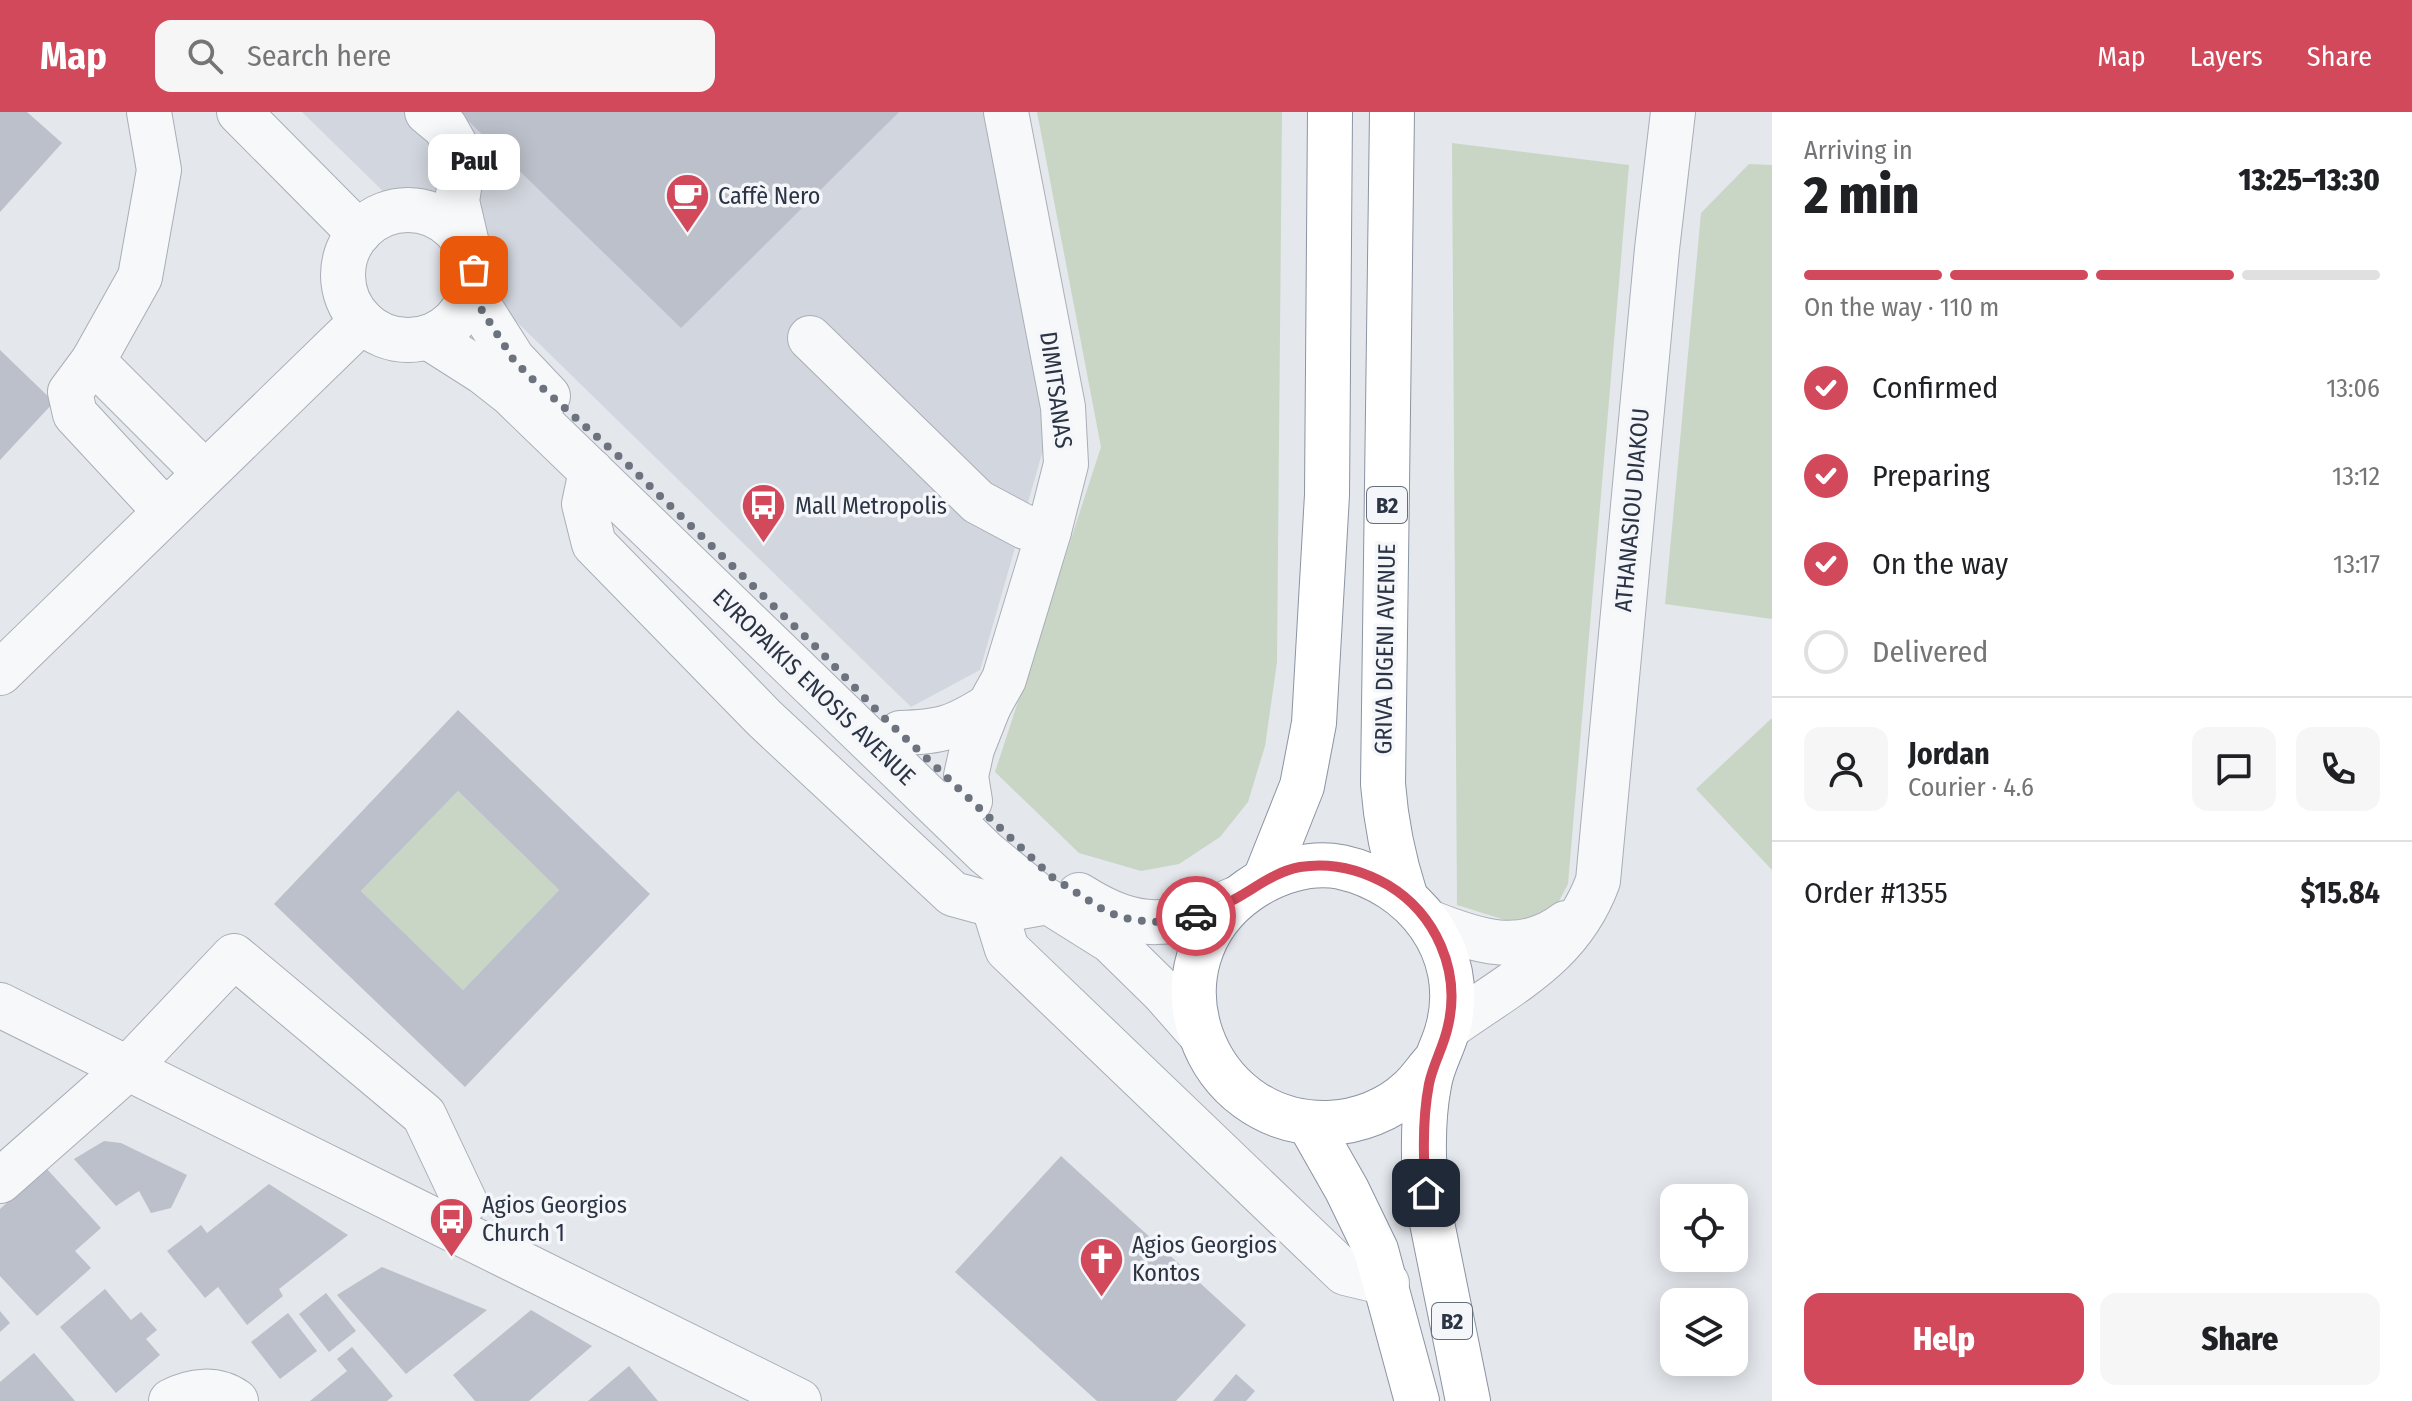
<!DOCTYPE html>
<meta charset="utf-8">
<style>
body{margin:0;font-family:"Fira Sans Condensed",sans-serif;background:#f6f6f6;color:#202124;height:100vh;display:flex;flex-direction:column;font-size:30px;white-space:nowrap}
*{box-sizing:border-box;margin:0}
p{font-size:26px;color:#757577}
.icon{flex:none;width:44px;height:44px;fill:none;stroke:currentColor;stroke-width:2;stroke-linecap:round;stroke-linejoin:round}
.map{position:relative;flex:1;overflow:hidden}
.details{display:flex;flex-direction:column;background:#fff;width:640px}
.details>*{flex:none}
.controls{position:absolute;left:1660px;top:1072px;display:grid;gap:16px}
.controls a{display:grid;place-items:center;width:88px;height:88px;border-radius:16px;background:#fff;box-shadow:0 4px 20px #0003;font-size:40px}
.pin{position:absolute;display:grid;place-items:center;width:68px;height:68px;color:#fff;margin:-34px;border-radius:16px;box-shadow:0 4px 12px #0006}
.courier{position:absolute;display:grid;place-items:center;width:80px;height:80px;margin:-40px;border:6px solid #d1495b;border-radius:50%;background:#fff;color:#222;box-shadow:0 2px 10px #0007}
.bubble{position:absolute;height:56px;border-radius:16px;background:#fff;box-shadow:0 4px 20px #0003;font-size:26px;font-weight:800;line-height:56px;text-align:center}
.headline em{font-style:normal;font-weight:800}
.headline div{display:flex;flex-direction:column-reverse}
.headline{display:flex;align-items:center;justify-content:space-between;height:136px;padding:0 32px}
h1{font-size:52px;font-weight:800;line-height:60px}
.bar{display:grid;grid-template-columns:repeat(4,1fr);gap:12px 8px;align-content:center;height:96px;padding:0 32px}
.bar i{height:10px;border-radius:6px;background:#e0e0e0}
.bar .selected{background:#d1495b}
.bar p{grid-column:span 4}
.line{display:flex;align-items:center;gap:20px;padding:0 32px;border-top:2px solid #e0e0e0}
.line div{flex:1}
.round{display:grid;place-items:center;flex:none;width:84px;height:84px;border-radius:16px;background:#f6f6f6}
ol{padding:0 32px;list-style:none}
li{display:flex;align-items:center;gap:24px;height:88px}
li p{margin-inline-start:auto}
li .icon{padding:8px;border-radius:50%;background:#d1495b;color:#fff;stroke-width:4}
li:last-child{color:#757577}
li i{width:44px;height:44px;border:4px solid #e0e0e0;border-radius:50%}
.cta{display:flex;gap:16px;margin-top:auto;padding:16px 32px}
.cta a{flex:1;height:92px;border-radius:16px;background:#d1495b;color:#fff;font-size:32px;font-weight:800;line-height:92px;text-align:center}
.cta a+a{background:#f6f6f6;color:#202124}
header{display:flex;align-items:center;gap:48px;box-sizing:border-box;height:112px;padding:0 40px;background:#d1495b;color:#fff}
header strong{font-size:38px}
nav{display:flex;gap:44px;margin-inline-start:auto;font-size:28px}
.search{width:560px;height:72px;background:#f6f6f6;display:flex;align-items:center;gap:20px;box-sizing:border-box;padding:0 28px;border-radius:16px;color:#757577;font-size:30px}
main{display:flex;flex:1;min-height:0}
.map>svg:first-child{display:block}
.built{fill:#d2d6de}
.green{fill:#c9d6c5}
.building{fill:#bbc0ca;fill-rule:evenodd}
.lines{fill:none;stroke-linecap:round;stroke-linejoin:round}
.minor-casing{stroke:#a9aeb7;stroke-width:46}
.highway-casing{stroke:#8b94a3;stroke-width:46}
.minor{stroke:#f7f8fa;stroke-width:44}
.highway{stroke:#fff;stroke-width:44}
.done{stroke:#6c737f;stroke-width:8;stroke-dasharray:0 14.4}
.route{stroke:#d1495b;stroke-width:10}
.labels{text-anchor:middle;stroke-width:7;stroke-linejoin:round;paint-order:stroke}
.shield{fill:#f4f6f9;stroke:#676e7b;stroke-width:2}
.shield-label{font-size:22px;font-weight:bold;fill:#2b3445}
.poi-label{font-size:24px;fill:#2b3445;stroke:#f4f6f9;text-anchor:start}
.street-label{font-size:24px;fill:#2b3445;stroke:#f4f6f9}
</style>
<header>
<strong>Map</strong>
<div class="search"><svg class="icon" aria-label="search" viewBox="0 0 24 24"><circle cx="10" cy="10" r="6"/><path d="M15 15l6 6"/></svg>Search here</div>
<nav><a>Map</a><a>Layers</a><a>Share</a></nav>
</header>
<main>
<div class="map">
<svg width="1772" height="1289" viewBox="0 0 1772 1289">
<rect width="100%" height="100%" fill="#e4e7ec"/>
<path class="built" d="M302,0H985L1049,317L980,558L911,595Z"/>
<g class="green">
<path d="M1037,0H1282L1277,550L1265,634L1248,690L1220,725L1179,752L1141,759L1079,741L995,660L1101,335Z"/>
<path d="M1452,31L1629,53L1568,772L1549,808L1518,812L1457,793Z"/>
<path d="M1749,52L1772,53V507L1665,492L1701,101Z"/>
<path d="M1772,606V758L1696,677Z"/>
<path d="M458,679L559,778L463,878L361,779Z"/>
</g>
<g class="building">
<path d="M0,0H27L62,31L0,100Z"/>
<path d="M459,0H899L681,216Z"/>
<path d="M0,238L54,290L0,348Z"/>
<path d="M458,598L650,782L465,975L274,792ZM458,679L559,778L463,878L361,779Z"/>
<path d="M104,1029L121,1031L187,1063L171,1096L151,1101L139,1079L116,1094L74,1047Z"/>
<path d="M1061,1044L1246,1213L1176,1289H1097L955,1160Z"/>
<path d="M46,1056L101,1116L75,1139L91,1156L37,1204L0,1164V1097Z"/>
<path d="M269,1072L348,1123L279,1177L283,1184L247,1213L218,1175L205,1186L167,1139L201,1113L207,1121Z"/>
<path d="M382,1155L487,1198L406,1262L337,1183Z"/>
<path d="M105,1177L131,1208L141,1200L157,1218L146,1227L160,1243L116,1281L60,1215Z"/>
<path d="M326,1181L356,1219L329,1240L299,1202Z"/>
<path d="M531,1198L592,1234L529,1289H475L453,1263Z"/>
<path d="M0,1199L10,1211L0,1220Z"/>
<path d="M288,1201L317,1239L280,1267L251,1230Z"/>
<path d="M352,1235L393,1284L387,1289H310L347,1259L337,1247Z"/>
<path d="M34,1241L75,1289H0V1270Z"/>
<path d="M629,1254L658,1289H588Z"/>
<path d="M1236,1262L1255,1279L1246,1289H1213Z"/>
</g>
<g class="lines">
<defs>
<g id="minor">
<path d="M149,0L159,58L140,165L93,249L70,280L75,302L165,399"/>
<path d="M239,0L359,121"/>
<path d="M427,0L445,15L461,43L462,57L457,89L468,136"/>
<circle cx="408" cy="163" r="65"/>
<path d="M471,181L513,247L548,284"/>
<path d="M428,225L483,260L511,282L986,741L1036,782L1111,829L1163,880L1200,922"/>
<path d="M810,226L978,390L1025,415L1049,419"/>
<path d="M93,249L205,361"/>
<path d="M591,359L584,392L594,432L764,606L953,782L1008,797L1048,790"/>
<path d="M0,561L362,209"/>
<path d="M900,621C941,620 954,616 989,594"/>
<path d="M970,689L966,664L972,637L989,594L1004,567L1049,419L1066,352L1063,295L1006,0"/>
<path d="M1079,783C1141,822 1171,815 1235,787"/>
<path d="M993,792L1007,837L1345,1161L1387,1171"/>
<path d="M1429,810C1476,829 1522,845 1566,811"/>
<path d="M0,893L799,1289"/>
<path d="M1448,916C1510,871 1570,845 1598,769L1657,137L1673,0"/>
<path d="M0,1069L127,957L234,844L424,1003L465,1090"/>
<path d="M171,1289C192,1278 216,1275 236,1289"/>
</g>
<g id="highway">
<path d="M1392,0L1383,672C1386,711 1393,746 1405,783"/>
<path d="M1265,767L1302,674L1314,611L1327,383L1330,0"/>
<path d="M1434,950C1426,959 1419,970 1410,978C1389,998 1358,1010 1328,1011C1201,1014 1143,851 1249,778C1275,760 1309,749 1341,755C1414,771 1468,839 1448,916C1443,936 1432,952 1429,973C1422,1009 1423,1045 1426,1081L1468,1289"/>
<path d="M1309,1011L1347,1078L1376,1138L1417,1289"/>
</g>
</defs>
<use href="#minor" class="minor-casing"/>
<use href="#highway" class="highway-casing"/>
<use href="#minor" class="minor"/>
<use href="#highway" class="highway"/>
</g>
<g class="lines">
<path class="done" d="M474,158L471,181L513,247L529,264L624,349L818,537L881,603L1052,765L1107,800L1129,807L1151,810L1175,809L1196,804"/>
<path class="route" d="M1196,804C1209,799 1223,794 1235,787C1257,775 1274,760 1300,755C1331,750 1362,758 1388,773C1436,802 1461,859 1448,914C1444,934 1433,952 1429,972C1422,1008 1423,1045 1426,1081"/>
</g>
<defs>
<symbol id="cafe-pin" viewBox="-11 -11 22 30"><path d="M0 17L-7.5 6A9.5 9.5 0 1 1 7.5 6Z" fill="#d1495b" stroke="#f4f6f9"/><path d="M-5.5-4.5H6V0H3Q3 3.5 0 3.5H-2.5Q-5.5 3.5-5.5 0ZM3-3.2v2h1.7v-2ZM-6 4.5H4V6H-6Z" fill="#fff"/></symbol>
<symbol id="bus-pin" viewBox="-11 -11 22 30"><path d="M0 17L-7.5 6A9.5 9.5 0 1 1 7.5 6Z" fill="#d1495b" stroke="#f4f6f9"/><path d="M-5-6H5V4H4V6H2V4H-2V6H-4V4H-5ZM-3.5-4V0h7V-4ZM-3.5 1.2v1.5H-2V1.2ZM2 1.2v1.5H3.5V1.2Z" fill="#fff"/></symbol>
<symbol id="church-pin" viewBox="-11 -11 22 30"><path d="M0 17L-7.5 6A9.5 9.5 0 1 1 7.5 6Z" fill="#d1495b" stroke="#f4f6f9"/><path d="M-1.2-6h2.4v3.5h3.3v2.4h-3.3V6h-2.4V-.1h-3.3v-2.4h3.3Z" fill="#fff"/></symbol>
</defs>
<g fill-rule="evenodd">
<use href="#cafe-pin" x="662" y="58" width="51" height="69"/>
<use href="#bus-pin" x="738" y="368" width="51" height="69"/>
<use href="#bus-pin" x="426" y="1082" width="51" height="69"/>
<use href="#church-pin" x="1076" y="1122" width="51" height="69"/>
</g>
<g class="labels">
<g class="shield">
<rect x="1367" y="375" width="40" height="36" rx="6"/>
<rect x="1432" y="1191" width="40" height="36" rx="6"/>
</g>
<g class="shield-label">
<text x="1387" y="401">B2</text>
<text x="1452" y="1217">B2</text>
</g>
<g class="poi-label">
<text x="718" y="92">Caffè Nero</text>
<text x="795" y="402">Mall Metropolis</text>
<text x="482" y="1101">Agios Georgios<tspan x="482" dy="28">Church 1</tspan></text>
<text x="1132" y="1141">Agios Georgios<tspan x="1132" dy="28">Kontos</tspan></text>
</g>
<g class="street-label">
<text transform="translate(1056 278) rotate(82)" y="8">DIMITSANAS</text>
<text transform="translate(1632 398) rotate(-85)" y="8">ATHANASIOU DIAKOU</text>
<text transform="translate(1385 537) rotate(-89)" y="8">GRIVA DIGENI AVENUE</text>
<text transform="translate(814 575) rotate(44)" y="8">EVROPAIKIS ENOSIS AVENUE</text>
</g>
</g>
</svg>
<div class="controls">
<a><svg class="icon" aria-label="locate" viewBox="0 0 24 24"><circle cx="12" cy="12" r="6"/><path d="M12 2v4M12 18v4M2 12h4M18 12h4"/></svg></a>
<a><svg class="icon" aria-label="layers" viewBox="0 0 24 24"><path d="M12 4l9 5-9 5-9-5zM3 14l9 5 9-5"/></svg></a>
</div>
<div class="pin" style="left:474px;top:158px;background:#ea580c"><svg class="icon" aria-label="bag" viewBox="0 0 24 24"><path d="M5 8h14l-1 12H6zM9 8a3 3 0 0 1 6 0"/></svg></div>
<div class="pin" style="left:1426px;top:1081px;background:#1f2937"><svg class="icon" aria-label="home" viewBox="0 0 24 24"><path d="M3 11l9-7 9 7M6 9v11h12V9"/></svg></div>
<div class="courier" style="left:1196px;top:804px"><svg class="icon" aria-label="car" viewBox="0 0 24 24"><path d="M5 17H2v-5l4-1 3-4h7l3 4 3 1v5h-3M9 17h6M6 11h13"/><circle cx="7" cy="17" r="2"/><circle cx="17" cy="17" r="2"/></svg></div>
<div class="bubble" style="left:428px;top:22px;width:92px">Paul</div>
</div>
<section class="details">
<div class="headline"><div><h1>2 min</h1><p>Arriving in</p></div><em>13:25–13:30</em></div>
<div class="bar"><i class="selected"></i><i class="selected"></i><i class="selected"></i><i></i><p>On the way · 110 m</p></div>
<ol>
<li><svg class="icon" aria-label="check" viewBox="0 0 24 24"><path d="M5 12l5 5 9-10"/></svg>Confirmed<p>13:06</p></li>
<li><svg class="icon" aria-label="check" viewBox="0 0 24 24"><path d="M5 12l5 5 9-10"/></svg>Preparing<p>13:12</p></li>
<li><svg class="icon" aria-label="check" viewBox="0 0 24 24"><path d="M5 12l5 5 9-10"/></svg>On the way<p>13:17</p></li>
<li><i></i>Delivered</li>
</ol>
<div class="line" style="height:144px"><a class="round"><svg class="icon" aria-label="person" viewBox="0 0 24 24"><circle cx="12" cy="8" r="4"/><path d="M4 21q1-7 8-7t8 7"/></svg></a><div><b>Jordan</b><p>Courier · 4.6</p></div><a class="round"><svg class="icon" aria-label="chat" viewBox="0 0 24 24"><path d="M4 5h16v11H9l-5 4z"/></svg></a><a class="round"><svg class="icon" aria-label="phone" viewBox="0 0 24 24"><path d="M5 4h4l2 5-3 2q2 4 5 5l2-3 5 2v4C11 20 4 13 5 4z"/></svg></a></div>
<div class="line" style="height:104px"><div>Order #1355</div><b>$15.84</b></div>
<div class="cta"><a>Help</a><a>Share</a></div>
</section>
</main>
